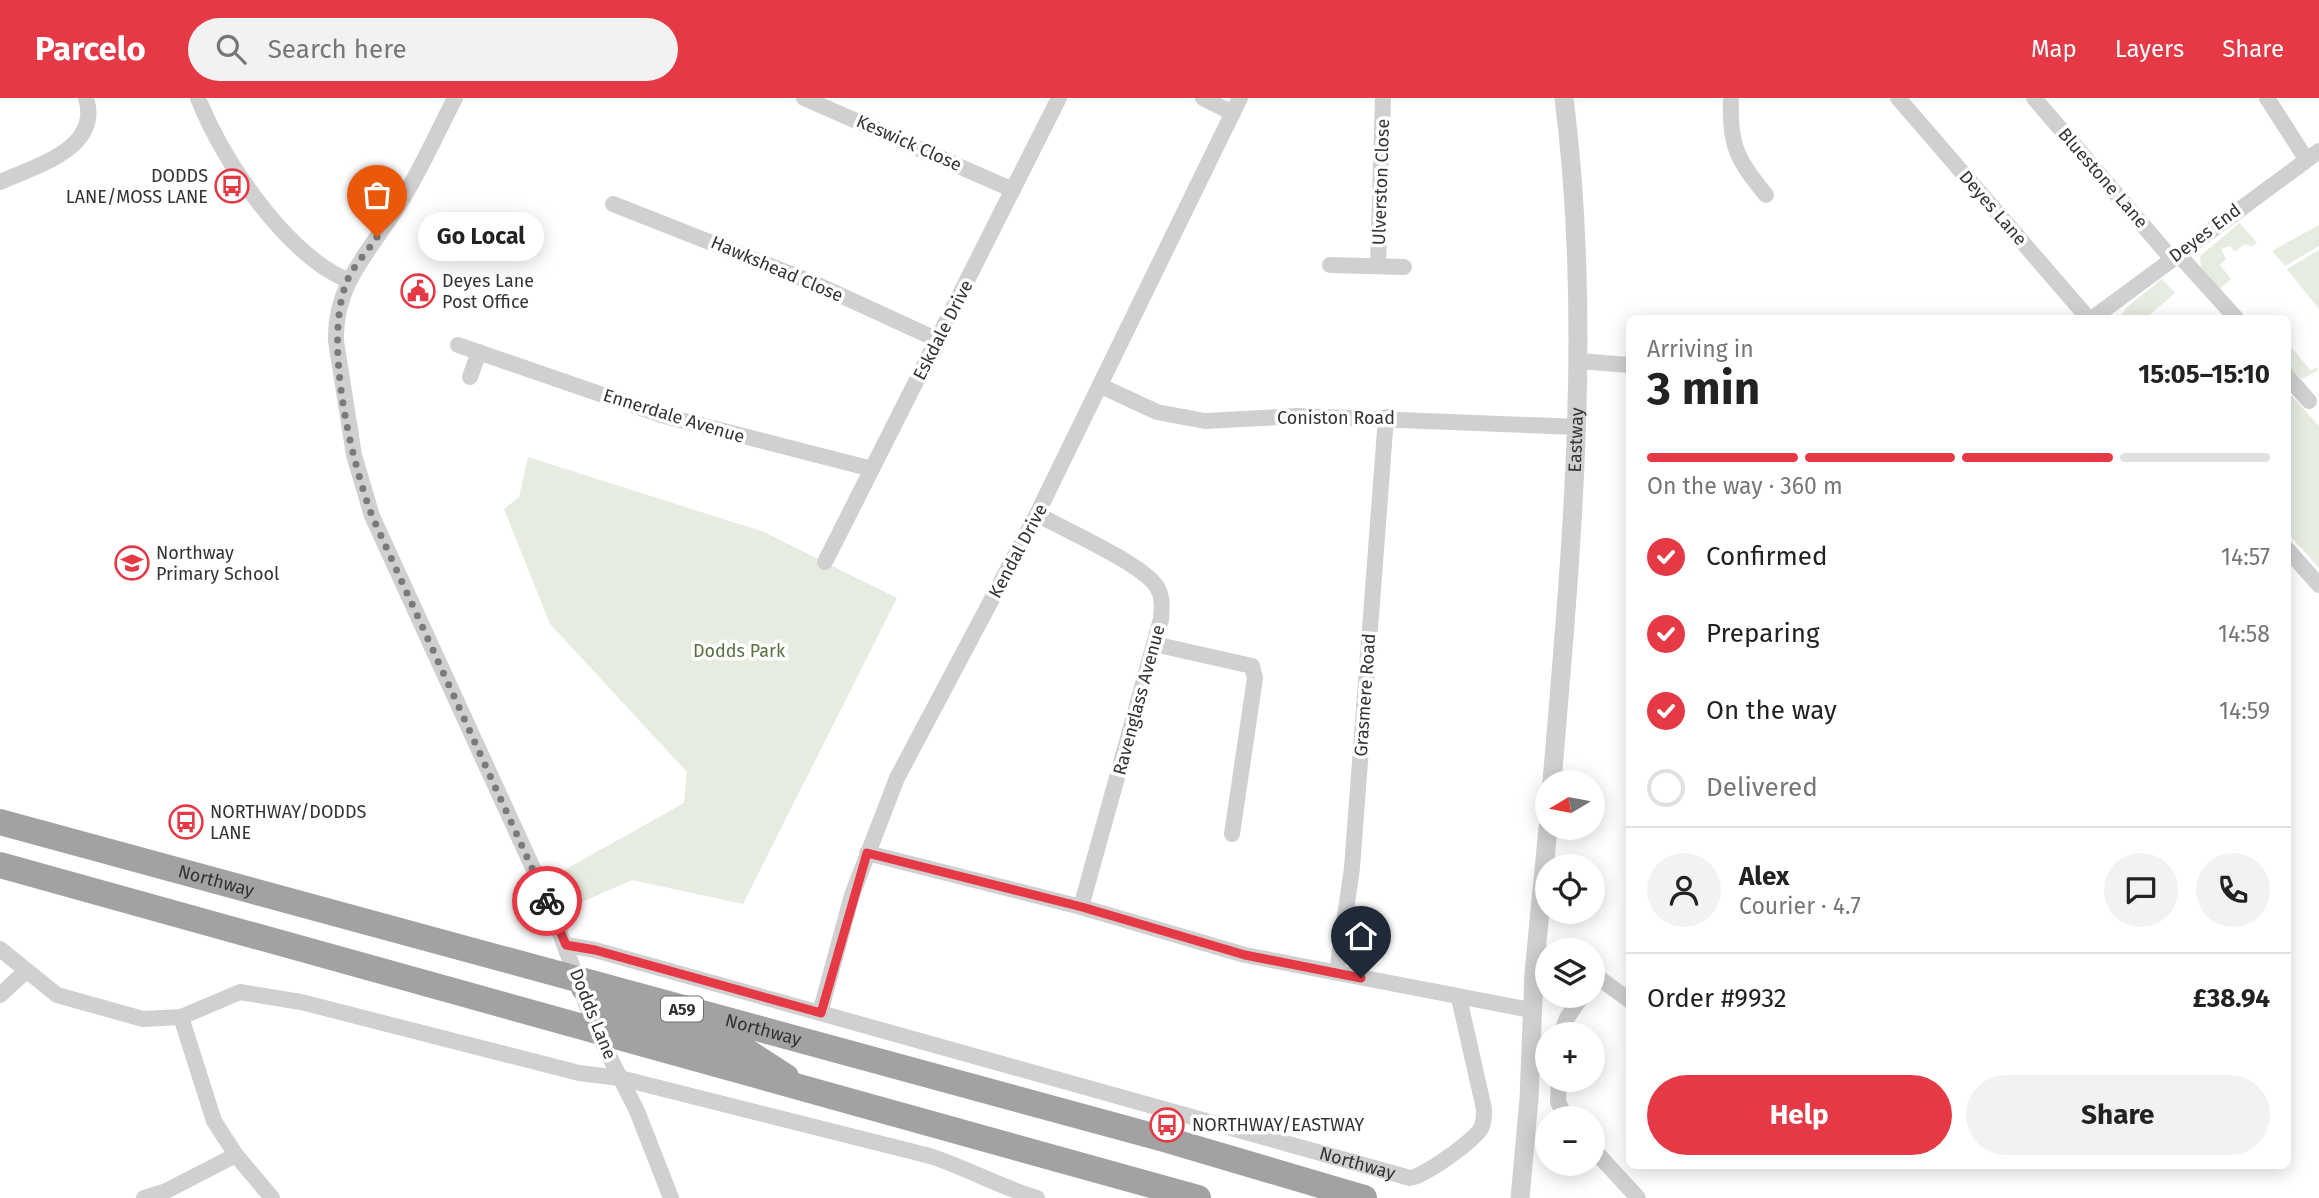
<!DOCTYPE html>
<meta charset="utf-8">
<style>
body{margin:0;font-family:"Fira Sans",sans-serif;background:#f2f2f2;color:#222;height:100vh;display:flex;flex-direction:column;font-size:26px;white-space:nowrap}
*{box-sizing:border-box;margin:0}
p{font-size:23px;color:#767676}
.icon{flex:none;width:38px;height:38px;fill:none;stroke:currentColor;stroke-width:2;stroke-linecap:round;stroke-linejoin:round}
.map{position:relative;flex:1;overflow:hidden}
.side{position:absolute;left:1626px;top:217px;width:665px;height:854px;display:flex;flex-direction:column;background:#fff;border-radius:10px;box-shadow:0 4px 18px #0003}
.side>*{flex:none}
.needle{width:46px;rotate:260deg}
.fabs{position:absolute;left:1535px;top:672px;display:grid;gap:14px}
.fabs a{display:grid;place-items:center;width:70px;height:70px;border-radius:50%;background:#fff;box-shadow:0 4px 18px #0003;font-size:35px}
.pin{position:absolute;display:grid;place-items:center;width:60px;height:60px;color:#fff;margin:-72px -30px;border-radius:50% 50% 50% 0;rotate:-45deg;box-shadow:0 0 7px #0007}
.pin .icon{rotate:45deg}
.courier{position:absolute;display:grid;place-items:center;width:70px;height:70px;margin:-35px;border:5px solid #e63946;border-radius:50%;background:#fff;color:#222;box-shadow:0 2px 9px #0007}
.bubble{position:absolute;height:49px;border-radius:24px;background:#fff;box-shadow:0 4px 18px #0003;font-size:23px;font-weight:700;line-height:49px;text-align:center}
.overview em{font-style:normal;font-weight:700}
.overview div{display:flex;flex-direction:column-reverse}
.overview{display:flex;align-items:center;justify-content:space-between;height:119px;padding:0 21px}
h1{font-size:46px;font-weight:700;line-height:52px}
.bar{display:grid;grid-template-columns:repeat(4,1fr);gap:10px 7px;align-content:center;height:84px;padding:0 21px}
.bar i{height:9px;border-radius:5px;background:#e0e0e0}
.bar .active{background:#e63946}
.bar p{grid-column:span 4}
.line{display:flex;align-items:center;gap:18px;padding:0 21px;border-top:2px solid #e0e0e0}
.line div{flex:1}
.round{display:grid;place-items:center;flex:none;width:74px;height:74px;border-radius:37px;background:#f2f2f2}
ol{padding:0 21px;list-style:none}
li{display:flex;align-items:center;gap:21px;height:77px}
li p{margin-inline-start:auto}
li .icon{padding:7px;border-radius:50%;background:#e63946;color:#fff;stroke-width:4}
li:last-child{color:#767676}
li i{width:38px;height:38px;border:4px solid #e0e0e0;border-radius:50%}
.cta{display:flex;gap:14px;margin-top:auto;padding:14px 21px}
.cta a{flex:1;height:80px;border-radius:42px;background:#e63946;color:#fff;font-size:28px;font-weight:700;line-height:80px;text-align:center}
.cta a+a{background:#f2f2f2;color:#222}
header{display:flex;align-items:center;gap:42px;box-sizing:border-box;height:98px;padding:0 35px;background:#e63946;color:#fff}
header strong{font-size:33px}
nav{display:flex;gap:38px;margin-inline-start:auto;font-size:24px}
.search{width:490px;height:63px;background:#f2f2f2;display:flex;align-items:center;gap:18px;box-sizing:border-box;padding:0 24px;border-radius:38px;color:#767676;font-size:26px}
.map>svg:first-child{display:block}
.green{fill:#e6ecdf}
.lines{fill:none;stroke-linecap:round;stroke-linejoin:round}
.minor{stroke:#d0d0d0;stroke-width:16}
.tertiary{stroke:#d0d0d0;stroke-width:19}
.trunk{stroke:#a2a2a2;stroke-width:26}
.done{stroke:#7a7a7a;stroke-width:7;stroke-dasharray:0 12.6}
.route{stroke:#e63946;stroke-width:9}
.labels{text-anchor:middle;stroke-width:7;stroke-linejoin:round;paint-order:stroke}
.shield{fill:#fff;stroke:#707070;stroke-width:2}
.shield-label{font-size:16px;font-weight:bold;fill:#333}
.street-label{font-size:18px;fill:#333;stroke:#fff}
.poi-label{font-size:18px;fill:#333;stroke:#fff;text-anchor:start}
.park-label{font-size:18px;fill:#56703f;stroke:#fff}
</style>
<header>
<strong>Parcelo</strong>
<div class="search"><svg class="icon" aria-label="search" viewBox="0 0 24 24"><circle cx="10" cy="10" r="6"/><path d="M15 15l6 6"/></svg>Search here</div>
<nav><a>Map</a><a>Layers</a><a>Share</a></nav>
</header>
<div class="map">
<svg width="2319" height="1100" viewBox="0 0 2319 1100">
<rect width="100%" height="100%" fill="#fff"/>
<g class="green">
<path d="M2240,125L2257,145L2252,148L2244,146L2235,154L2230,148L2221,151L2226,161L2220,167L2231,181L2219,192L2201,170L2200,158Z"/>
<path d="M2319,127V148L2285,168L2272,153Z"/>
<path d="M2319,152V211L2287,171Z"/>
<path d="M2162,181L2175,195L2146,220H2119L2127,209Z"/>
<path d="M2290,248L2311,273L2316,269L2318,272L2302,281L2287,269Z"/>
<path d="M2287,293L2319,328V470L2287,434Z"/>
<path d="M528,359L764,434L897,500L743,806L632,782L566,811L552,779L684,705L687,674L550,526L504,411L519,399Z"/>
</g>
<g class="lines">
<g class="minor">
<path d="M198,0C223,63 285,155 347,182"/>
<path d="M455,0C437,35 421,72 400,105C372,151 334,185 336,243L354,357L372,418L548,803L596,932L637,1013L671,1100"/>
<path d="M804,0L1013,92"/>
<path d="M1203,0L1233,15"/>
<path d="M1731,0C1729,48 1737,61 1766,97"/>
<path d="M1898,0L2088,220"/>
<path d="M2034,0L2171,160"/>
<path d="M2267,0L2306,61"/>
<path d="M0,84C35,68 102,51 86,0"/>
<path d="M613,106L816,186L938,242"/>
<path d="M2178,156L2236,220"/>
<path d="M1330,167L1404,169"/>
<path d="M1378,168L1383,0"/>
<path d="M2093,220L2319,53"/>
<path d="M458,247L661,317L872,371"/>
<path d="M1579,263L1629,267"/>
<path d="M2287,278L2309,303"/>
<path d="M470,279L479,254"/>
<path d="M1101,288L1157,314L1205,323L1298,318L1578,329"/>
<path d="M1037,416C1065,432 1141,465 1157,489C1163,499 1162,510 1161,521L1081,809"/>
<path d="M2287,451L2319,487"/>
<path d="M825,464L1059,0"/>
<path d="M1154,546L1252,568L1255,580L1232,736"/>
<path d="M867,755L1081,809L1245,857L1531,912"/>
<path id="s1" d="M566,847L595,852L1410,1080C1426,1077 1469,1046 1480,1032C1484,1026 1484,1018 1484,1011L1459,900"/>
<path d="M0,851L57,897L143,921L181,919L240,894L301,904L579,975L620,980L930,1058C967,1070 1000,1089 1037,1100"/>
<path d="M1337,874L1352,770L1386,319"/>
<path d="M1592,875L1629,902"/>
<path d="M0,897L25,874"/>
<path d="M820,915L852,797L897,680L1037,416L1240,0"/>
<path d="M181,919L214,1023L236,1057L272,1100"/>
<path d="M1561,936L1567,920L1582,898"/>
<path d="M1559,982L1558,1004L1566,1020"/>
<path d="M1592,1050L1638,1100"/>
<path d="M144,1100L164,1094L236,1057"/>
</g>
<g class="tertiary">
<path id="s2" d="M1552,684C1571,456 1593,228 1564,0"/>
<path d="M1520,1100L1529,1001L1534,875L1548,730"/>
</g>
<g class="trunk">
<path id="s3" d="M0,724L1164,1041L1364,1100"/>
<path d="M0,767L1198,1100"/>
<path d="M584,890L602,906L614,912L740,949L786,979"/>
</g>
</g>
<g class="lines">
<path class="done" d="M377,139C368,153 353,168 347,183C323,243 350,358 372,418L547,803"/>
<path class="route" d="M547,803L566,847L595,852L821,915L867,755L1082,809L1245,857L1361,880"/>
</g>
<defs>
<symbol id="bus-ring" viewBox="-11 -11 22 22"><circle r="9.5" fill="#fff" stroke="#e63946" stroke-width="1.5"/><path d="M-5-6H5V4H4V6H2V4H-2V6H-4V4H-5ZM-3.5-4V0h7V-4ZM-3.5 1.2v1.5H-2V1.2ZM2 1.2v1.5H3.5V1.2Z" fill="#e63946"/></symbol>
<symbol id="civic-ring" viewBox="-11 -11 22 22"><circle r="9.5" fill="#fff" stroke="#e63946" stroke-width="1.5"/><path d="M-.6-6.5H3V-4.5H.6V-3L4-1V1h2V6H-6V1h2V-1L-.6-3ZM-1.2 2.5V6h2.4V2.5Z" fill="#e63946"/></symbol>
<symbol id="school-ring" viewBox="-11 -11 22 22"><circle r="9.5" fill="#fff" stroke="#e63946" stroke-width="1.5"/><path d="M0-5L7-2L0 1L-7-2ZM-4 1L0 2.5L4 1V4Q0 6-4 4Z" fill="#e63946"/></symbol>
</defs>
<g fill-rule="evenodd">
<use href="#bus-ring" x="213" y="69" width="38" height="38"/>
<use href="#civic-ring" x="399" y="174" width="38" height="38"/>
<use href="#school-ring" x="113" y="446" width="38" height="38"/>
<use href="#bus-ring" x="167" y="705" width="38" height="38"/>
<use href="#bus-ring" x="1148" y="1008" width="38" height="38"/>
</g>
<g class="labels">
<rect class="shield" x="661" y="898.5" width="42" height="25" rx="5"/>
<g class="shield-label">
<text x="682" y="917">A59</text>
</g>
<g class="street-label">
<text transform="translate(909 45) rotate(24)" y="6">Keswick Close</text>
<text transform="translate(2103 80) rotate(49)" y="6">Bluestone Lane</text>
<text transform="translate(1381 84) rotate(-88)" y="6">Ulverston Close</text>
<text transform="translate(1993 110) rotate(49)" y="6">Deyes Lane</text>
<text transform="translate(2205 135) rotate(-37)" y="6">Deyes End</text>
<text transform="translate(777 171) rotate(23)" y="6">Hawkshead Close</text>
<text transform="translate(943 232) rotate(-63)" y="6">Eskdale Drive</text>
<text transform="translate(674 318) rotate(17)" y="6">Ennerdale Avenue</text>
<text x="1336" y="326">Coniston Road</text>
<text dy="6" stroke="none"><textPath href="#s2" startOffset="343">Eastway</textPath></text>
<text transform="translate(1018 453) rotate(-62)" y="6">Kendal Drive</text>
<text transform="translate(1365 597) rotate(-86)" y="6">Grasmere Road</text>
<text transform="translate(1139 602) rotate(-75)" y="6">Ravenglass Avenue</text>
<text dy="6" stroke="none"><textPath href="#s3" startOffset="224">Northway</textPath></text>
<text transform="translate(593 916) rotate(68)" y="6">Dodds Lane</text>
<text dy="6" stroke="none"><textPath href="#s3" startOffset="791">Northway</textPath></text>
<text dy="6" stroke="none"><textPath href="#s1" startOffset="821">Northway</textPath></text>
</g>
<g class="poi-label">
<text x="208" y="84" text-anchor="end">DODDS<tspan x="208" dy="21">LANE/MOSS LANE</tspan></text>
<text x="442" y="189">Deyes Lane<tspan x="442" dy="21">Post Office</tspan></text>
<text x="156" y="461">Northway<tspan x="156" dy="21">Primary School</tspan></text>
<text x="210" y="720">NORTHWAY/DODDS<tspan x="210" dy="21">LANE</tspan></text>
<text x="1192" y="1033">NORTHWAY/EASTWAY</text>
</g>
<g class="park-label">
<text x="739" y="559">Dodds Park</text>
</g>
</g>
</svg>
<div class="fabs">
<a><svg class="needle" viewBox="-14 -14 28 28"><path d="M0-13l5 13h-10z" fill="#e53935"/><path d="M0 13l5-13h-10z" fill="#767676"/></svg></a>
<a><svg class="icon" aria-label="locate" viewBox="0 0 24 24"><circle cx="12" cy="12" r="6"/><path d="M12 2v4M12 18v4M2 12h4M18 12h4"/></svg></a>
<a><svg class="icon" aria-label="layers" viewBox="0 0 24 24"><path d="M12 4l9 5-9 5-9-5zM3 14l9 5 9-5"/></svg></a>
<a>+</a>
<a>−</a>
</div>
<div class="pin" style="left:377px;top:139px;background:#ea580c"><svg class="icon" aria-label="bag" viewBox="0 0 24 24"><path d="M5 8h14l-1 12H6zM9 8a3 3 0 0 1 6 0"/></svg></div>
<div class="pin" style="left:1361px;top:880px;background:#1f2937"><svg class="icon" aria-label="home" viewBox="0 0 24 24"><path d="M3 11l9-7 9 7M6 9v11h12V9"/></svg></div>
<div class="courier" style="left:547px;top:803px"><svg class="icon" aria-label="bike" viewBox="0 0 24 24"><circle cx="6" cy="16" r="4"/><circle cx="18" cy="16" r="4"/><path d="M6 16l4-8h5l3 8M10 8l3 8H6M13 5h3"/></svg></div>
<div class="bubble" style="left:418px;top:114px;width:126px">Go Local</div>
<section class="side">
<div class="overview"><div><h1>3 min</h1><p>Arriving in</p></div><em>15:05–15:10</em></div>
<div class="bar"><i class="active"></i><i class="active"></i><i class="active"></i><i></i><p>On the way · 360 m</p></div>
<ol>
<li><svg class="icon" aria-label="check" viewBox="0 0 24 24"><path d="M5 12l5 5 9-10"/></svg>Confirmed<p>14:57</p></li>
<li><svg class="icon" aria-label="check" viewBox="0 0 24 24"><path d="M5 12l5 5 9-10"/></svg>Preparing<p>14:58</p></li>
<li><svg class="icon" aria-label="check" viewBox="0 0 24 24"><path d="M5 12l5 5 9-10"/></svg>On the way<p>14:59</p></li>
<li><i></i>Delivered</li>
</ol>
<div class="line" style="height:126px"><a class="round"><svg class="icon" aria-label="person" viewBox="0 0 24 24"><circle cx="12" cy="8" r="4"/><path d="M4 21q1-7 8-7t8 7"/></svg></a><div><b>Alex</b><p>Courier · 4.7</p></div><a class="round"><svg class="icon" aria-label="chat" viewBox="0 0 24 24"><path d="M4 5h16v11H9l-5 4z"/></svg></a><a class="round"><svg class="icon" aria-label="phone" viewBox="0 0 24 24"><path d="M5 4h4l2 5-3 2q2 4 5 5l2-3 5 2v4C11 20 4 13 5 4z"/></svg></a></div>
<div class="line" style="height:91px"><div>Order #9932</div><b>£38.94</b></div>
<div class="cta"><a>Help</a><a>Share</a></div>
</section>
</div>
